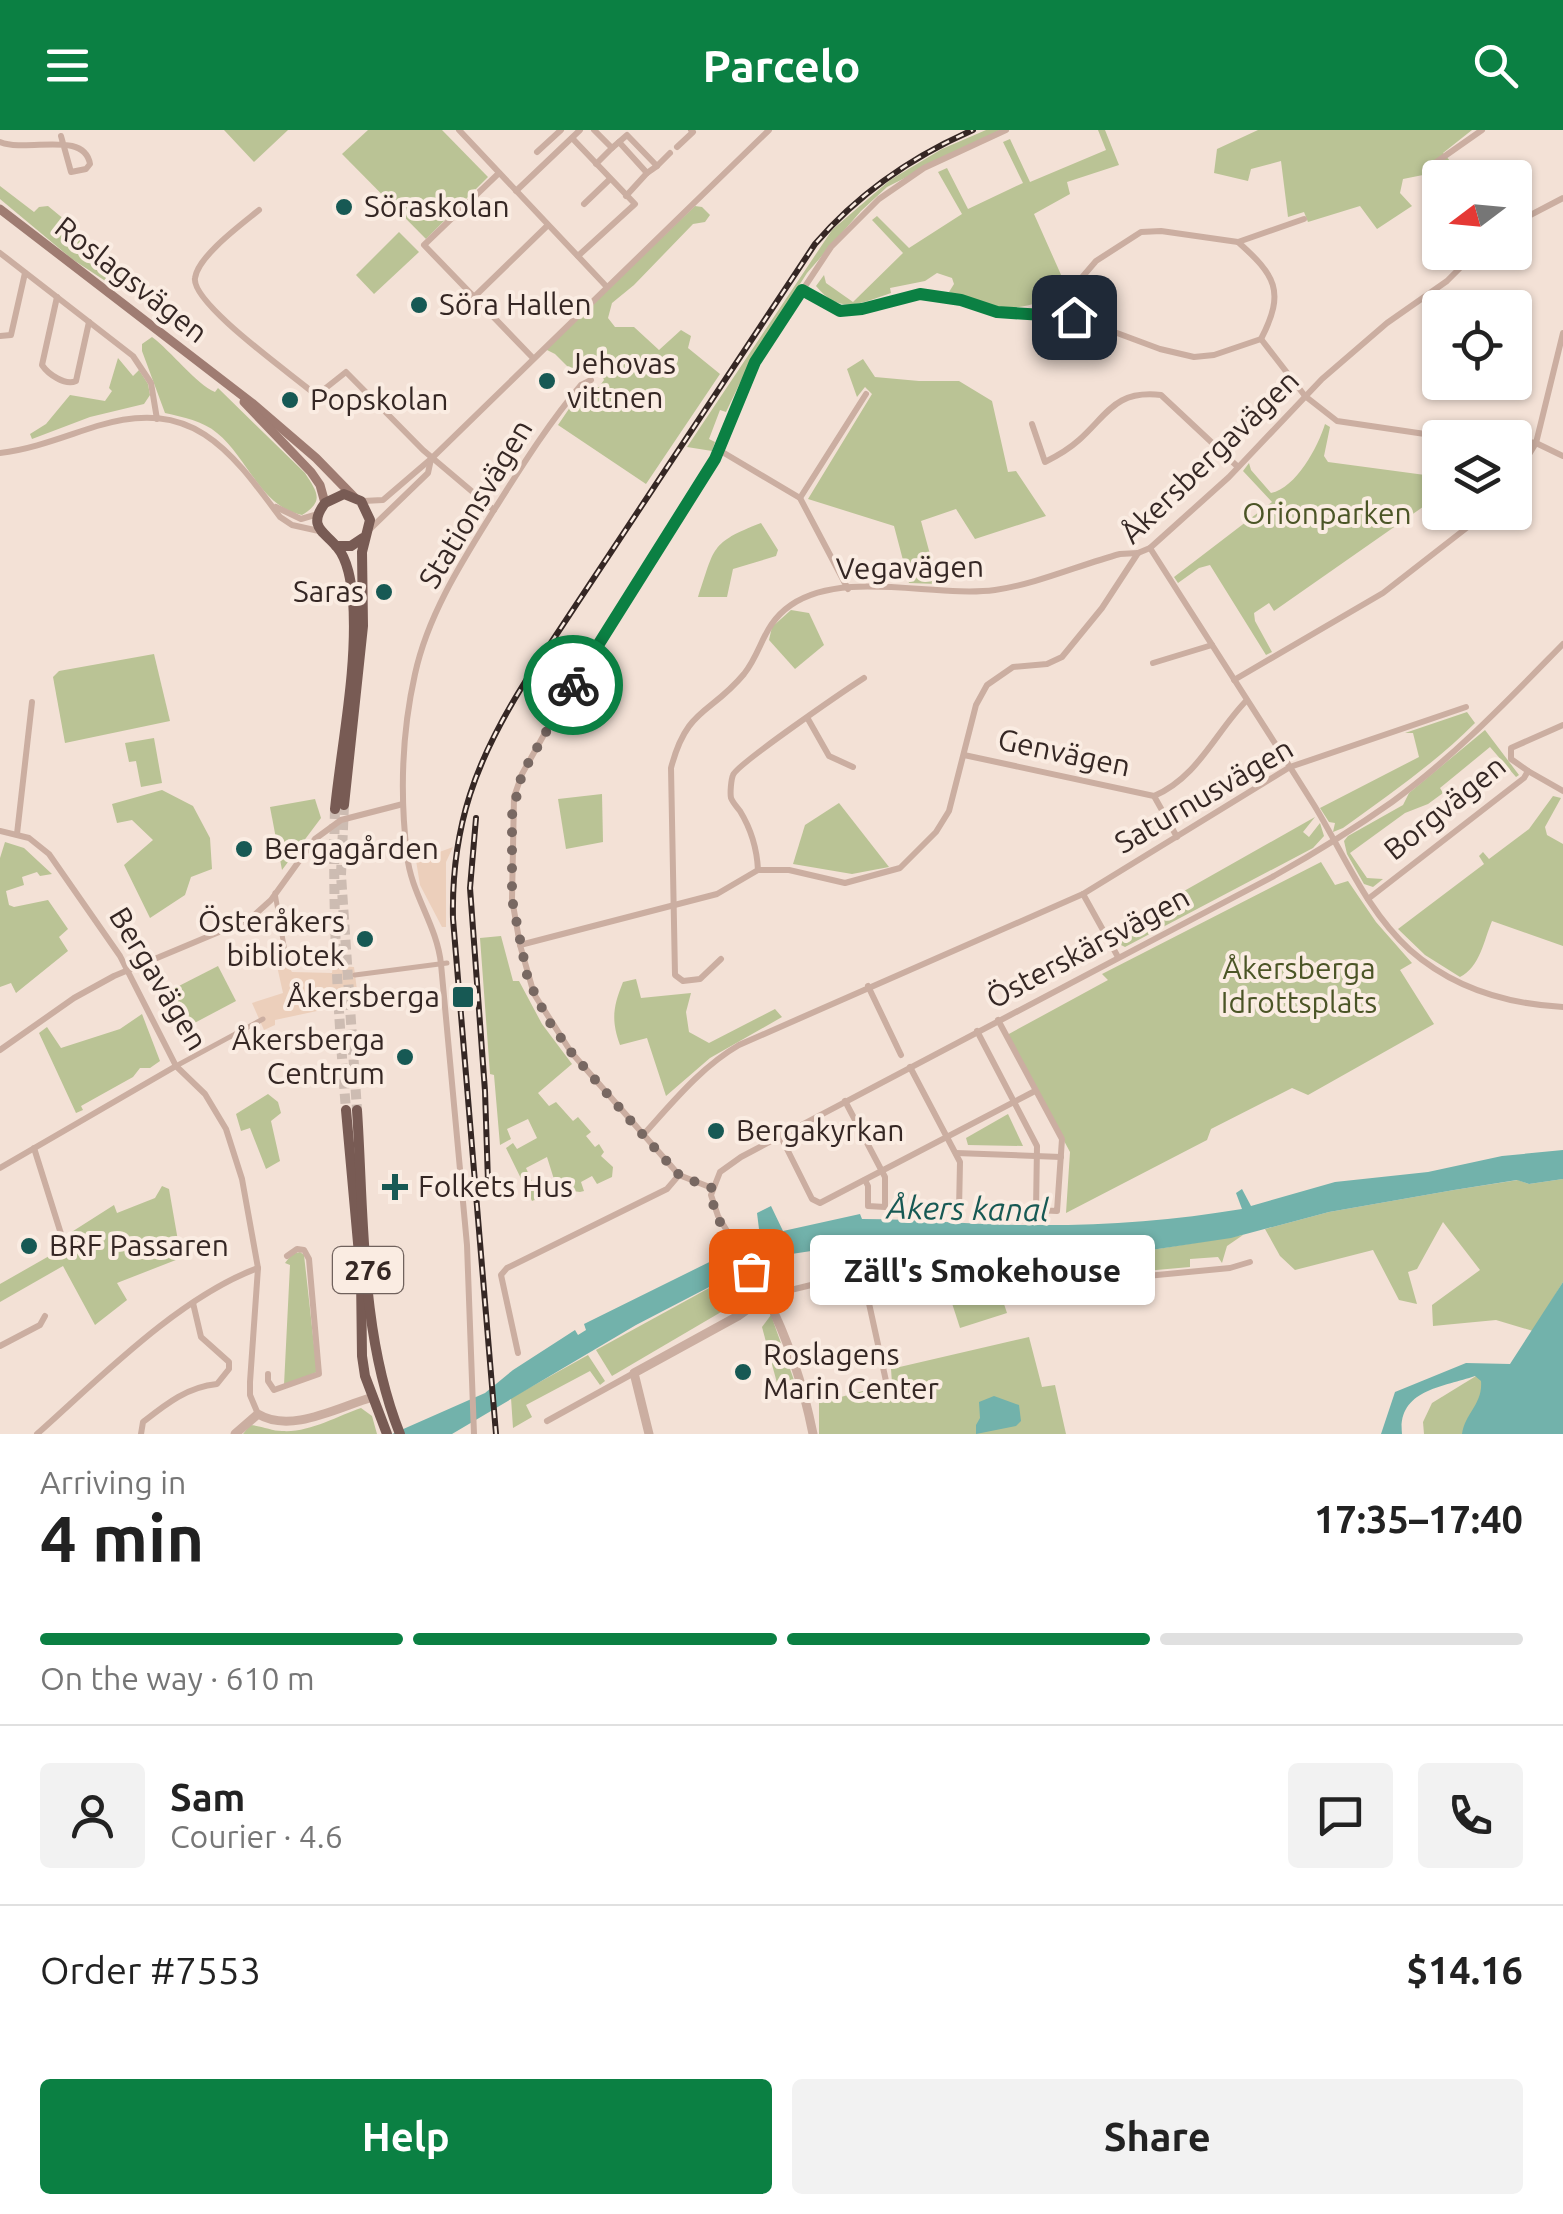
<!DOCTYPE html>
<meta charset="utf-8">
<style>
body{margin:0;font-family:Ubuntu,sans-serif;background:#f2f2f2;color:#222;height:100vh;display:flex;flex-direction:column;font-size:38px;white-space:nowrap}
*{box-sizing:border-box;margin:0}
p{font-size:32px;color:#767676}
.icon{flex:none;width:55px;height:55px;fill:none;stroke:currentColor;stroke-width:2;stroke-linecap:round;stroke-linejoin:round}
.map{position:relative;height:1304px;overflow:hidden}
.sheet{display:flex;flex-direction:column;background:#fff;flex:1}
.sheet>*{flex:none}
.needle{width:65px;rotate:254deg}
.buttons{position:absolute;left:1422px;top:30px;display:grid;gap:20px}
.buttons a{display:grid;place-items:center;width:110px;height:110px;border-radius:10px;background:#fff;box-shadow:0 2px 8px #0004;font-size:50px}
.pin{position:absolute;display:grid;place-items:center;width:85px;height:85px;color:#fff;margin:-42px;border-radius:20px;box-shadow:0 5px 15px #0006}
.courier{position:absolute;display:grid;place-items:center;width:100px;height:100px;margin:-50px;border:8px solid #0b8043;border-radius:50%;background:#fff;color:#222;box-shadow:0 2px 12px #0007}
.bubble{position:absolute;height:70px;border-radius:10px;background:#fff;box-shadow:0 2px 8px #0004;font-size:32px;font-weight:700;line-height:70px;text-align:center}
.overview em{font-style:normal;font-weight:700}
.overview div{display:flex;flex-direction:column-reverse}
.overview{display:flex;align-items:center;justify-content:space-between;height:170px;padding:0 40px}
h1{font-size:65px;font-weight:700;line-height:75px}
.bar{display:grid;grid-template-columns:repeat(4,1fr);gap:15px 10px;align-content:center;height:120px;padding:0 40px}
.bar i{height:12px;border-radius:8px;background:#e0e0e0}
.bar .active{background:#0b8043}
.bar p{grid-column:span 4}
.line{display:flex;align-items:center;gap:25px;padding:0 40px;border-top:2px solid #e0e0e0}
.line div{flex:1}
.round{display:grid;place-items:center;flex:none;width:105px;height:105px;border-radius:10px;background:#f2f2f2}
.primary-button{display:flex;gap:20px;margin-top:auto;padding:20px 40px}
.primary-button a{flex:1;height:115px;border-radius:10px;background:#0b8043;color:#fff;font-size:40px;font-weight:700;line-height:115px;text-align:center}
.primary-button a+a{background:#f2f2f2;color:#222}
header{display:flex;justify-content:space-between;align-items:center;height:130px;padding:0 40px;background:#0b8043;color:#fff;font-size:45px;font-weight:700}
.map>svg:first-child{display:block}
.green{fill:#bac395}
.plaza{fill:#eccfbb}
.water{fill:#72b2ab}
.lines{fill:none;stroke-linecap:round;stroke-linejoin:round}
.primary-tunnel{stroke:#cdbcb2;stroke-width:10;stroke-dasharray:10 5;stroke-linecap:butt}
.pedestrian{stroke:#cbaea1;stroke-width:5}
.minor{stroke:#cbaea1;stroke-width:6}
.tertiary{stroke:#cbaea1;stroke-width:9}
.secondary{stroke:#9f7c72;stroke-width:9}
.primary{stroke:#785b54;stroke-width:10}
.rail-casing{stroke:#352724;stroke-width:6}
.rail{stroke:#faece2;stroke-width:2.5;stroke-dasharray:8;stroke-linecap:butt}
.done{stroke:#786862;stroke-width:10;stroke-dasharray:0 18}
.route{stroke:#0b8043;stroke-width:12}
.poi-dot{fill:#175954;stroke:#faece2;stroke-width:4}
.labels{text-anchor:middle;stroke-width:8;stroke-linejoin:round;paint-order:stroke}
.shield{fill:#faece2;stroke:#70625d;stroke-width:2.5}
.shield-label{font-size:28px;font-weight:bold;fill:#352724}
.poi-label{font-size:30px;fill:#352724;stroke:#faece2;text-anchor:start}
.street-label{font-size:30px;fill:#352724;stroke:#faece2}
.park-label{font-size:30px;fill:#4b5526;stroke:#faece2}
.water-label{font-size:32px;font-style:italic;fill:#175954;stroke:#faece2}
</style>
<header><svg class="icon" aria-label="menu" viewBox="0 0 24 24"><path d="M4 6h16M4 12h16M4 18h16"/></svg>Parcelo<svg class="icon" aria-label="search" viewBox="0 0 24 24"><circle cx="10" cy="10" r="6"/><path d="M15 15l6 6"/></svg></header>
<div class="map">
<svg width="1563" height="1304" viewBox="0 0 1563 1304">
<rect width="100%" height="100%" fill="#f3e1d6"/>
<g class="green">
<path d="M224,0H288L254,32Z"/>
<path d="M368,0H442L488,47L426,109L342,24Z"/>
<path d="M986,0H1000L887,57L861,81L807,143L749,234L726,282L720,280L709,309L715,312L712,321L687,317L832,100L890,50L942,19Z"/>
<path d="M1098,0H1105L1119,35L1067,52L1070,64L1034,84L1066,156C1028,186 991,182 949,162L954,154L952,148L937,143L925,151L890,158L891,163C858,174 840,185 816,156L824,145L826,153L853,172L903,123L872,90L877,86L909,118L962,84L938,42L947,38L968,79L1023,53L1003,12L1010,9L1030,52L1106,20Z"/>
<path d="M1258,0H1472L1443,23L1451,32L1438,42L1403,49L1400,63L1412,76L1377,99L1360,76L1308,92L1304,82L1288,87L1281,31L1251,39L1248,51L1214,43L1217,19Z"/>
<path d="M0,56L34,82L39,77L48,76L139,151L132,158L123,151L110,154L72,129L0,69Z"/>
<path d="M695,76L702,77L710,85L705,92L693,94L634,155L612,173L608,188L615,197H634L659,220L681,200L691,206L688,218L720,244L646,354L558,295L581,261L599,257L604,250L601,242L588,237L578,247L555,224L545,219Z"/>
<path d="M399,102L419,122L374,164L356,145Z"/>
<path d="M152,207C171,221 196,254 215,262L218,258L305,343C317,362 325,371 302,385C261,377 247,327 217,303C203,291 183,287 165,283L142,221V214Z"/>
<path d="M118,228L133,246L139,240L148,254L150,265L144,274L90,287L32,309L30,304L46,294L70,265L105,271L112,261L109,258Z"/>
<path d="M863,229L875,247L919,251H959L992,271L1008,342L1016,341L1046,386L975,409L956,379L921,391L938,454L909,453L894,396L808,369L872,264L865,257L857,267L847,239Z"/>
<path d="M1325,294L1330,297L1324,326L1328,332L1440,347V365L1274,481L1269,473L1254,483L1255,491L1272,522L1266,525L1210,435L1199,438L1178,453L1174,447L1272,372L1243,341L1249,333L1251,340L1271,363C1296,358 1318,317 1325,294Z"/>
<path d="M761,393L778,420L776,426L733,439L727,467H698C715,418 709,413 761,393Z"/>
<path d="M791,480L809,483L824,515L795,539L769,510L772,497Z"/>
<path d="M154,524L170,591L65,613L53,547L59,541Z"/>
<path d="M1467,582L1475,593C1435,633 1389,665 1343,698L1333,702L1335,693L1329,692L1320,678L1419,627L1413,603H1405Z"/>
<path d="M1485,600L1519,645L1516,647L1490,617L1440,658L1443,663L1428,674L1405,683L1350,723L1367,748L1383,749L1373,757L1364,754L1347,724L1344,711L1348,706L1403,675L1409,663Z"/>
<path d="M154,608L162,653L141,657L136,631L129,632L125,613Z"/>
<path d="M162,660L193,676L210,708L212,739L191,747L185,765L150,788L124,735L153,710L132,690L117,693L112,674Z"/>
<path d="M602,664L603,712L566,719L558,669Z"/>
<path d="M1553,666L1561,668L1545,697L1547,705L1563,714V816L1492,791C1484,810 1480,837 1460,847L1425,825L1398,799L1484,734L1479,726L1483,722L1489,729L1529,699Z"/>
<path d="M315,669L321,688L282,740L270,677Z"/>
<path d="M839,673L889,737L852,744L793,734L805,695Z"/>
<path d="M1315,687L1303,702L1309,707L1320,693L1324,706L1313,718L1125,817L1113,811L1108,804Z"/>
<path d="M5,712L24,718L52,744L40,746L37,742L22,747L24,755L6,761L9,775L14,777L48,770L68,799L59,807L68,821L16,863L11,853L0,857V728Z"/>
<path d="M1321,732L1335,755L1348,751L1376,792L1412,833L1400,840L1434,894L1308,965L1292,958L1211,999L1207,1010L1066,1083L1070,1022L1007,905L1108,850L1102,844Z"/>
<path d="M501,806L513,851H519L542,894L572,934L538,963L549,976L556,972L573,991L578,987L591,1002L586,1006L595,1017L599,1014L604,1022L601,1026L613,1037L612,1047L597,1054L592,1046L581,1052L584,1061L580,1062L557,1059L547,1027L526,1038L534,1056L540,1054L542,1067L532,1071L506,1018L513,1013L517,1019L537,1008L528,989L507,999L511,1009L500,1015L494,945L490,944L480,808Z"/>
<path d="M218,836L236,871L185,898L171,860Z"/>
<path d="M636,849L641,868L691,863L686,882L689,902L709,913L775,879L782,887L710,928L666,966L647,908L620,915C611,890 613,877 623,852Z"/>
<path d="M142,884L160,931L150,938H140L133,947L81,976L83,980L76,983L39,903L47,897L61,918L120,899Z"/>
<path d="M268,964L278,972L281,983L271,991L280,1031L266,1039L250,998L241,1001L236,984Z"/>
<path d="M1008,984L1023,1016L968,1015L966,1008Z"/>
<path d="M1563,1049V1152L1533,1201L1496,1190L1433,1196L1432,1175L1480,1140L1443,1092L1417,1139L1408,1142L1417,1174L1399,1170L1373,1120L1295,1140L1280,1126L1265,1099L1329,1082L1454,1060L1518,1050L1529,1054Z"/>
<path d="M162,1056L169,1059L181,1128L117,1153L127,1170L95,1195L63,1136L0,1172V1154L72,1113L70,1103L114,1075L117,1083L155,1068Z"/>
<path d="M1243,1105L1227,1116L1222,1133L1218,1127L1190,1129V1137L1066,1148L1065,1138H1034V1148L957,1140H900L899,1131H868V1140L847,1138L844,1116L906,1113L1151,1120Z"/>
<path d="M300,1122L304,1125L317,1242L284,1255L290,1135L285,1133L292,1124Z"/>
<path d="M742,1140L747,1154L733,1175L612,1246L596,1220Z"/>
<path d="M999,1159L1007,1183L960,1198L949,1164Z"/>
<path d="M771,1185L795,1253L781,1268L762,1197Z"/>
<path d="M1029,1207L1042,1257L1055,1255L1066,1304H819V1273L892,1253L891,1239Z"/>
<path d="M588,1225L605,1251L600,1255L590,1241L526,1275L532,1287L513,1298L511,1268Z"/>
<path d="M1476,1246L1485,1248L1482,1304H1424L1423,1292L1432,1273Z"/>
<path d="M361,1278L372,1286L377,1304H243L250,1295C262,1296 272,1301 282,1301C309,1303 337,1286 361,1278Z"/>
</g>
<g class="plaza">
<path d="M413,712H419L424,721L434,724L453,717L446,732V797H442L420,755Z"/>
<path d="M287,834L292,842L332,843L333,836L354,837L358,868L317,874V881L275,890V895L264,900L252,873L283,863L277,836Z"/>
</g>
<g class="water">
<path d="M1563,1020V1049L1529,1054L1517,1050L1454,1060L1329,1082L1231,1108L1151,1120L906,1113L844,1116L752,1130L742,1140L636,1195L452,1304H392L485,1263L513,1240L575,1200L578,1205L586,1200L584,1194L760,1107L757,1083L771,1076L783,1101L860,1084L862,1089C917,1089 970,1095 1025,1095C1098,1096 1170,1091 1242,1079L1236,1063L1242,1059L1251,1076L1335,1052L1428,1042L1502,1026Z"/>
<path d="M1563,1152V1304H1462C1465,1283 1483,1274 1481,1251L1475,1246C1443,1257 1397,1260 1402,1304H1381L1395,1262L1466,1233L1510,1234Z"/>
<path d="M994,1266L1019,1275L1021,1291L1016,1296L976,1304V1295L980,1288L979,1272Z"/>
</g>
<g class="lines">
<g class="primary-tunnel">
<path d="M344,675L341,745L357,980"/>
<path d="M335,679C332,780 338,880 346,980"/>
</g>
<g class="pedestrian">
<path d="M275,763L287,834"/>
<path d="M355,845L447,833"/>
<path d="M176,936L263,889"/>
</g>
<g class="minor">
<path d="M459,0L606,156"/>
<path d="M594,0L612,18L596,34"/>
<path d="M572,8L635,74L578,126"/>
<path d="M0,12C28,23 84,0 90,34L86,39L71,42L61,6"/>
<path d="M619,12L627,5L657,36L647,43"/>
<path d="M677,17L693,2L691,0"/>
<path d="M612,18L619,12L647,43L626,66"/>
<path d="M537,22L561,0"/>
<path d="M657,36L670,23"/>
<path d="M1425,40L1482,0"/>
<path d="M499,43L424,115L532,227"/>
<path d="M516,61L580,0"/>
<path d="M584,74L610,49"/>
<path d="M259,80C242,94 198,126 195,148C191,173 290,243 311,261H322L346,242L423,320L494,380"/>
<path d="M1515,93L1563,68"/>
<path d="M0,123L133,226L151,253L157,289"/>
<path d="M802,161L834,179L850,182L919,163L961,171L997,182L1074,187L1160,219L1194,227L1214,225L1261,209"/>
<path d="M475,166L548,95"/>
<path d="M1066,166L1074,187"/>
<path d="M57,167L42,235C48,244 65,256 76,251L89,192"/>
<path d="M1035,184L1066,166L1096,131L1141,102L1161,101L1238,112"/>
<path d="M0,206L11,205L25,143"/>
<path d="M1261,209L1305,266L1337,291L1452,308"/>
<path d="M1261,209C1286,161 1275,145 1238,112L1304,89"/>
<path d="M1032,294L1045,332C1057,326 1069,319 1079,310C1108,284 1115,260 1161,265L1238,337"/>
<path d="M1515,310L1536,313L1563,326"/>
<path d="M719,320L800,368L848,459"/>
<path d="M0,323C34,319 65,306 97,296C192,267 229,318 280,387L292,395L319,401"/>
<path d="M1515,347L1536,313L1563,203"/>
<path d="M800,368L866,264"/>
<path d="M363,371L383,370L432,328L769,0"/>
<path d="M276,377L301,389L318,384"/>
<path d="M368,401L428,343L431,329"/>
<path d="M1150,418C1205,504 1260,589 1314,675C1344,724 1366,780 1410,820C1453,858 1506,874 1563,877"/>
<path d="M1153,533L1212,515"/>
<path d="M1234,550L1383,463L1487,382"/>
<path d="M808,589L829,626L853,637"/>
<path d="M964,625L1154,666L1177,707"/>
<path d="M1528,641L1563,661"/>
<path d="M1154,666C1198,647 1215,603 1246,571"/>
<path d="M0,701L29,708L49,724L120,826L176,936L205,964L226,999L242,1049L258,1138L250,1252V1265L258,1284"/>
<path d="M17,704L32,572"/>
<path d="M758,740C757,719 751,699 740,681C737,677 733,673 731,668C730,663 731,650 733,645C737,634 847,559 864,548"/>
<path d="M1368,769L1524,648L1528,641L1511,629V618L1563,595"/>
<path d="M520,815L717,764L758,740H789L845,753L900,738L936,702L949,681L976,575L987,555L1013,537L1047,534L1062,527L1102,478L1138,423L1150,418L1229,347L1322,249L1387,193L1447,151L1476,122"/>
<path d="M1118,827L1083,764L1290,637L1466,577"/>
<path d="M721,829L700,849L683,851L675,845L671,638C687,577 710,585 744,544C763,520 762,495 791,475C844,439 934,468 995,460C1037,454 1079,435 1120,424L1138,423"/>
<path d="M868,856L901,925"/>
<path d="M977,901L1037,1016L1036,1080L1057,1081L1062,1009L998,890"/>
<path d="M0,920L74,868L114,846L250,789L271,770L315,709L341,690L403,674"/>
<path d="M910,937L960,1032L959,1080"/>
<path d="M845,971L885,1047V1077L868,1076V1056L865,1050"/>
<path d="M643,1005C673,972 701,937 739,915L1083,764"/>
<path d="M780,1005L812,1069L820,1073L1035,961"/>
<path d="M34,1018L62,1107"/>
<path d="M956,1023L1061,1027"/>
<path d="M0,1038L176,936"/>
<path d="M712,1058L679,1045L571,922L534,864L520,815L512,769L514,667L522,644L564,569L715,329L755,232L831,117L879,69L924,38L1006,0"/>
<path d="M1250,1132L1230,1138L1063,1154L898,1144L844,1147L766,1166L718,1086L711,1065L720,1042L741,1027L1274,746C1315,723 1354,699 1392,672C1455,626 1509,569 1563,514"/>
<path d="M863,1146L886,1251"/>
<path d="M0,1216L40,1195L45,1186"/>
<path d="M518,1223L501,1145L507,1138L667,1059L679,1045"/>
<path d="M268,1244V1251L274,1260L319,1244L309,1129L304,1120L297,1119L287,1126"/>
<path d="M547,1291L634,1243"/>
<path d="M37,1304C100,1248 179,1167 258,1138"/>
<path d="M141,1304L143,1292C166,1274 187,1257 217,1254L229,1239V1232L201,1207L193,1173"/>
<path d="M474,1304L467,1115L441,834C437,795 411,764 407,725C400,666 402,602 415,544C428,484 463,430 494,380C522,336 548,294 581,255L591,250"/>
</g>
<g class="tertiary">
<path d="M235,1304L258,1284C291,1304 338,1277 373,1267"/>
<path d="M649,1304L634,1243L738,1186L766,1166C789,1211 803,1254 813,1304"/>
</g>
<g class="secondary">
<path d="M0,79L252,273L316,328L354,367"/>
<path d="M244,272L311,342L320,355L325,373"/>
</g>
<g class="primary">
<path d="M336,416H351L363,408"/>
<path d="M335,679C342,611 358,538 353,469C351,452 348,430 337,417C324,401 307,397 325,373L344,364L361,371L370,390L362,422L363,496L344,675"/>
<path d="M346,980L361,1146L362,1226L365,1246L387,1304"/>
<path d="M357,980C364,1085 360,1205 400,1304"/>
</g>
<defs>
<g id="rail">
<path d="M476,688L470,758L485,961L488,1052"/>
<path d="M496,1304L453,789C451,696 476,630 525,552L815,114C859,63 911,27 973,0"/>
</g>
</defs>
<use href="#rail" class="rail-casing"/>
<use href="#rail" class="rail"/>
</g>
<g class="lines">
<path class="done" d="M573,555L522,644L512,685V769L528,850L548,890L571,922L643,1005L680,1046L712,1058C709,1087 737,1117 751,1141"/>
<path class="route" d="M573,555L715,329L755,232L802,160L840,181L862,179L920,164L961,170L997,182L1074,187"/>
</g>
<g class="poi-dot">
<circle cx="344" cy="77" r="10"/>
<circle cx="419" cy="175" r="10"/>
<circle cx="547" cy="251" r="10"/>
<circle cx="290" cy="270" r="10"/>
<circle cx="384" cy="462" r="10"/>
<circle cx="244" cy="719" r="10"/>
<circle cx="365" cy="809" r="10"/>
<rect x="451" y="855" width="24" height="24" rx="5"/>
<circle cx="405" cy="927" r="10"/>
<circle cx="716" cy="1001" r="10"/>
<path d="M390 1042h10v10h10v10h-10v10h-10v-10h-10v-10h10z"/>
<circle cx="29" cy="1116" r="10"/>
<circle cx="743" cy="1242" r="10"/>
</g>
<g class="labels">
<rect class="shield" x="333" y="1117" width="70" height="46" rx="8"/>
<g class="shield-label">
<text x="368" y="1150">276</text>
</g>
<g class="poi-label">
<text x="364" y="87">Söraskolan</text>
<text x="439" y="185">Söra Hallen</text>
<text x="567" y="244">Jehovas<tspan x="567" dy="34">vittnen</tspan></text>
<text x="310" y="280">Popskolan</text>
<text x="364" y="472" text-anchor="end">Saras</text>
<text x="264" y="729">Bergagården</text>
<text x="345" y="802" text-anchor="end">Österåkers<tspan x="345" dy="34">bibliotek</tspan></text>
<text x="440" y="877" text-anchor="end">Åkersberga</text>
<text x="385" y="920" text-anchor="end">Åkersberga<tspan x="385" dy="34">Centrum</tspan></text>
<text x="736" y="1011">Bergakyrkan</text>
<text x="418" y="1067">Folkets Hus</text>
<text x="49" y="1126">BRF Passaren</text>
<text x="763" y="1235">Roslagens<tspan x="763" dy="34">Marin Center</tspan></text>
</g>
<g class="street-label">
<text transform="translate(131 150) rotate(38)" y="10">Roslagsvägen</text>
<text transform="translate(1210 327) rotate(-44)" y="10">Åkersbergavägen</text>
<text transform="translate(476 374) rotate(-59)" y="10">Stationsvägen</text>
<text transform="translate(910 438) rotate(-1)" y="10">Vegavägen</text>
<text transform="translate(1064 623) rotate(12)" y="10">Genvägen</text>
<text transform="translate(1204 666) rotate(-30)" y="10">Saturnusvägen</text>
<text transform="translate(1445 678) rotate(-39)" y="10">Borgvägen</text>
<text transform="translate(1088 818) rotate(-28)" y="10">Österskärsvägen</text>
<text transform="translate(158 849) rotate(59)" y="10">Bergavägen</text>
</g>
<g class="park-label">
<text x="1327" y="394">Orionparken</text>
<text x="1299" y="849">Åkersberga<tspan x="1299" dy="34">Idrottsplats</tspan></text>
</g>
<g class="water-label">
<text transform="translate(968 1079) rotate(1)" y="11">Åkers kanal</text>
</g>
</g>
</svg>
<div class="buttons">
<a><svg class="needle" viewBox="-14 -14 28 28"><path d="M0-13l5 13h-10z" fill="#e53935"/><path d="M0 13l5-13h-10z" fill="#767676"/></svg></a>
<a><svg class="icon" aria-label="locate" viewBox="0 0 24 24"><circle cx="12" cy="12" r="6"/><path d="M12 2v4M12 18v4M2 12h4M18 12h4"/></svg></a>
<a><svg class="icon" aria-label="layers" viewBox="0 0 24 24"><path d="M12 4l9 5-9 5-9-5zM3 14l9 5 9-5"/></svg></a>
</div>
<div class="pin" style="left:751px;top:1141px;background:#ea580c"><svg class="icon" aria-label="bag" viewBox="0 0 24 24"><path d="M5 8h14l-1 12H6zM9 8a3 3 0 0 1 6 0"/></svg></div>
<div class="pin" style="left:1074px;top:187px;background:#1f2937"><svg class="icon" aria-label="home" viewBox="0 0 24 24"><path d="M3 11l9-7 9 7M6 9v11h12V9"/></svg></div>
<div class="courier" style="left:573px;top:555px"><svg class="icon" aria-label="bike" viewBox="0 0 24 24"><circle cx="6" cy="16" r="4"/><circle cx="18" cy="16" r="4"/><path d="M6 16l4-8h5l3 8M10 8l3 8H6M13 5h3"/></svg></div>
<div class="bubble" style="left:810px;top:1105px;width:345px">Zäll's Smokehouse</div>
</div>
<section class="sheet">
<div class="overview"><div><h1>4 min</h1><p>Arriving in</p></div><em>17:35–17:40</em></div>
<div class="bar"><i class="active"></i><i class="active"></i><i class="active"></i><i></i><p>On the way · 610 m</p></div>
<div class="line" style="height:180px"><a class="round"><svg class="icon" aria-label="person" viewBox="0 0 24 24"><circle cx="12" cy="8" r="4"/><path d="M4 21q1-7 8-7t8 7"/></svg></a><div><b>Sam</b><p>Courier · 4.6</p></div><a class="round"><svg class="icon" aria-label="chat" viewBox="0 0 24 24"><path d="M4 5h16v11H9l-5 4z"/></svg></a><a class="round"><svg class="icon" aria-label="phone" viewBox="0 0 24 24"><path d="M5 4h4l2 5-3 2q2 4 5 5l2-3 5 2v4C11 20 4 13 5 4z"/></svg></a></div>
<div class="line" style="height:130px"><div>Order #7553</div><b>$14.16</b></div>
<div class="primary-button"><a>Help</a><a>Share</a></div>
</section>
